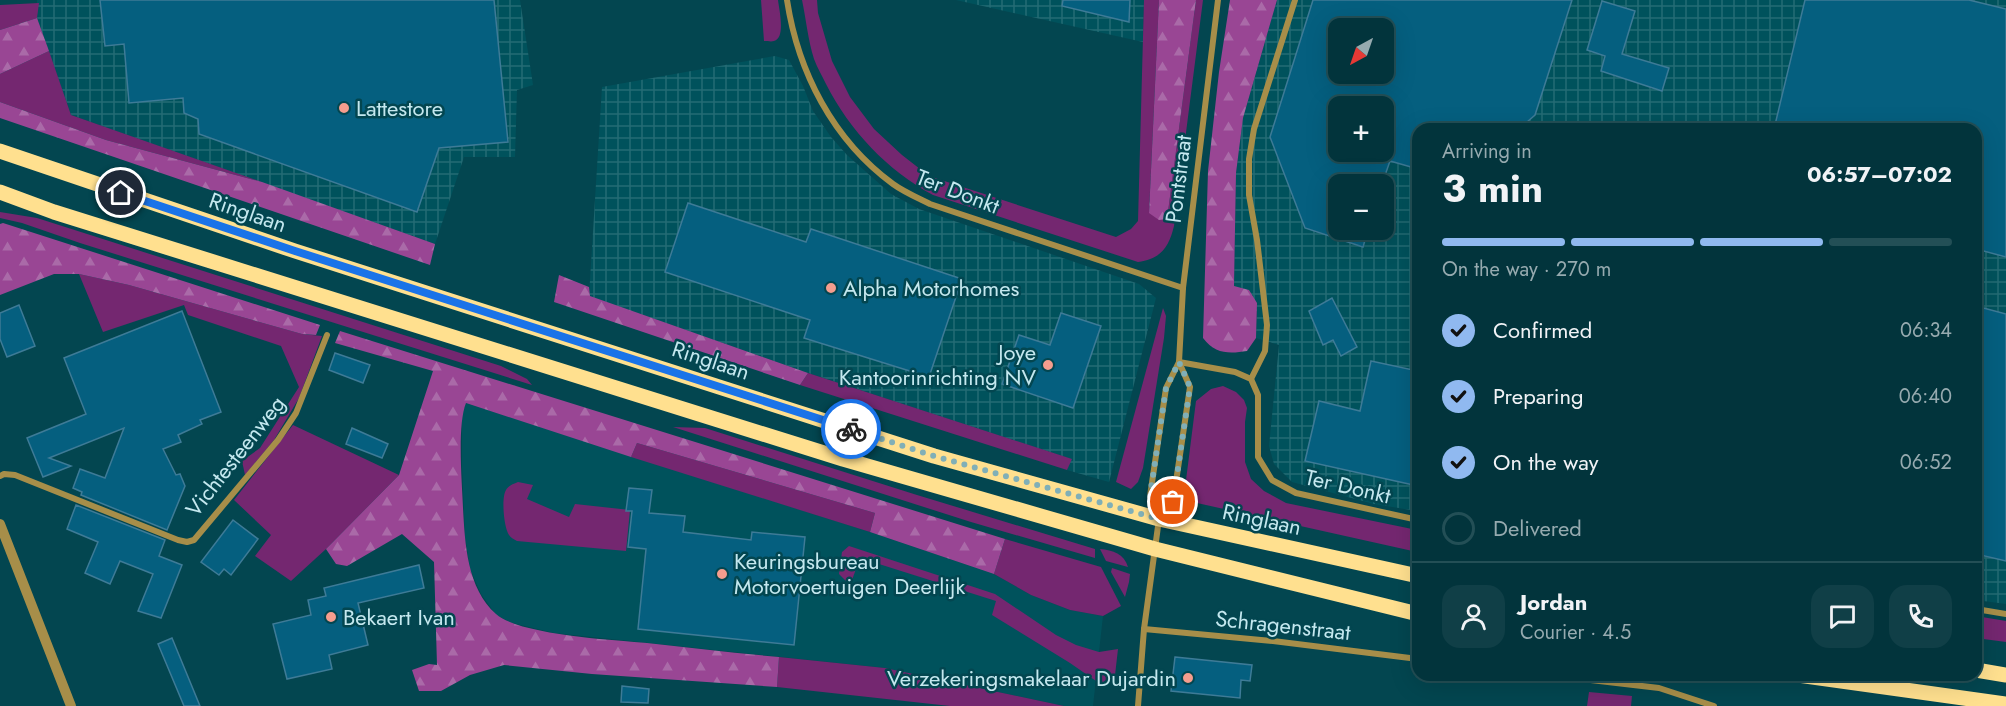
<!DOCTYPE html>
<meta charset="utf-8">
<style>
body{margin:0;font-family:Jost,sans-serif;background:#103f47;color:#f1f3f6;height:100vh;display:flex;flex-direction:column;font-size:22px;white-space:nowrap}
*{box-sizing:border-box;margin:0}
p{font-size:20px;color:#96aaaf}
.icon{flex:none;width:33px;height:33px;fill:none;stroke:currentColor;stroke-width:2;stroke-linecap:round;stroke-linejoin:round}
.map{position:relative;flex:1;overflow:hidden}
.drawer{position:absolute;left:1412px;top:123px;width:570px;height:558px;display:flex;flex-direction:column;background:#02343c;border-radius:18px;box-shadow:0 6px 24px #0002,0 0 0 2px #234f56}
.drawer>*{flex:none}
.needle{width:39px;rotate:220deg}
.tools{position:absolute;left:1328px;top:18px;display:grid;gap:12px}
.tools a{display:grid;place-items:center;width:66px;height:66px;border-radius:12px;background:#02343c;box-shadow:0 6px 24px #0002,0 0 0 2px #234f56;font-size:30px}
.pin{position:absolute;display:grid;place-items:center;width:51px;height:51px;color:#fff;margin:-26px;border:3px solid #fff;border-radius:50%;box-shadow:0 2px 6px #0007}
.courier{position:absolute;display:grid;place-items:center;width:60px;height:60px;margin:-30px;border:4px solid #1a73e8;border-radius:50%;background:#fff;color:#222;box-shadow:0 2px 8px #0007}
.summary em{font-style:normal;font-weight:700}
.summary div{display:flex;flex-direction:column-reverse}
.summary{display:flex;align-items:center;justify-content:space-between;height:102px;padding:0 30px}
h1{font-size:39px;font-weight:700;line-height:45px}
.bar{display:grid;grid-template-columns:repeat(4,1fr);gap:9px 6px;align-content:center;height:72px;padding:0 30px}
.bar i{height:8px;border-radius:4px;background:#234f56}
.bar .selected{background:#90b9f0}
.bar p{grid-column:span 4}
.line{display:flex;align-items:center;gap:15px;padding:0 30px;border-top:2px solid #234f56}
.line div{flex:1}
.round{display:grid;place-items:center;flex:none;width:63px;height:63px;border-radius:18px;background:#103f47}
ol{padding:0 30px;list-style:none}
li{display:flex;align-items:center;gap:18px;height:66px}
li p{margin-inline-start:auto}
li .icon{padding:6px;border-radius:50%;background:#90b9f0;color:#111;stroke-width:4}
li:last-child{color:#96aaaf}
li i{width:33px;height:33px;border:3px solid #234f56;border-radius:50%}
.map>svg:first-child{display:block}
.built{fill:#00525c}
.industrial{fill:url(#industrial-grid);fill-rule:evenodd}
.grass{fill:#742770}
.forest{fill:url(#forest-firs)}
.building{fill:#055f7f;stroke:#3e7b97;stroke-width:1.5;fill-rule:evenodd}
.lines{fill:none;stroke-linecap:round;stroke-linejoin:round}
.minor{stroke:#a78e49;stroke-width:6}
.tertiary{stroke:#a78e49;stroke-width:10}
.primary{stroke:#ffe08f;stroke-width:15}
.done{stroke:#80afb7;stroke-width:6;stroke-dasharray:0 10.8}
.route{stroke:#1a73e8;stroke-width:8}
.poi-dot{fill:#f59d8e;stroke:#034650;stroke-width:2}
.labels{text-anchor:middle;stroke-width:5;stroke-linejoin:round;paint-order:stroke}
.poi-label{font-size:22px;fill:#c4e8ef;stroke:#034650;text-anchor:start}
.street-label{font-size:22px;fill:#c4e8ef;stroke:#034650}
</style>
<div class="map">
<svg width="2006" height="706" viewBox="0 0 2006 706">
<defs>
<pattern id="industrial-grid" width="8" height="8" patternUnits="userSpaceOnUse" patternTransform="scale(1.5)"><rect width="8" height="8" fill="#00525c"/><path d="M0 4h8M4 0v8" fill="none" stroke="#246b74"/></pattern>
<pattern id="forest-firs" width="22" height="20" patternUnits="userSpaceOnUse" patternTransform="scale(1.5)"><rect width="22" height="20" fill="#994694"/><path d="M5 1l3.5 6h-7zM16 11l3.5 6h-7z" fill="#aa6aa8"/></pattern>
</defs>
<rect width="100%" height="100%" fill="#034650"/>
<path class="built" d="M466,403L870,532L994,574L1031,595L1070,610L1103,616L1093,706H1064L885,668L554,633L512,623L496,615L481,594L470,569L465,537L462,468V413Z"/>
<g class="industrial">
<path d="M37,0H520L533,85L517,90L515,157H464L435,244L71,115L37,18Z"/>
<path d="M956,0H1144L1143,42Z"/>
<path d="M1277,0H2006V604L1976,600V129H1418L1417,511L1374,504L1292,482L1274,464L1269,446L1279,345L1256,338L1257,303L1234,287L1236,173L1243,118ZM1338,28H1383V74H1338ZM1338,106H1383V152H1338ZM1338,184H1383V230H1338Z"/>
<path d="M775,56L789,60L803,86L813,111L831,137L847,155L891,194L919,209L1139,284L1156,298L1109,482L1067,470L1071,459L808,373L589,296L602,87Z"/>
</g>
<g class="grass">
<path d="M761,0H778C779,9 786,38 774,41C771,42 768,41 764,41Z"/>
<path d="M802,0H817L818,13L832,61L850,97L874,129L902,155L929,176L1116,237L1131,229L1138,221L1144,0H1159L1149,212L1167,219L1196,0H1203L1174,226C1169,247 1161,259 1138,262L933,195C887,170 850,131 826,84C822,76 817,67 814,59C808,40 806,19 802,0Z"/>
<path d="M39,3L37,18L0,30V5Z"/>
<path d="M49,51L71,115L262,182L106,140L0,102V74Z"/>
<path d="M0,212L37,218L501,366L527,379L532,385L80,243L22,223L0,218Z"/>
<path d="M79,274L129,285L302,334L322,336L299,398L274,440L245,475L242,461L260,448L299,387L281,346L188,315L184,305L103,332Z"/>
<path d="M1163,308L1166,316L1164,338L1143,468L1138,482L1131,489L1116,482Z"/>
<path d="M808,373L1072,459L1067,470L800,385Z"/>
<path d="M1223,386L1236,392L1244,400L1247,408L1245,422V462L1251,479L1264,491L1286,503L1417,530V552L1188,501L1184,496L1196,401L1211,389Z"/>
<path d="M293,425L399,475L326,549L291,581L255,556L271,535L234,500Z"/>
<path d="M673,427L705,428L917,495L1095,549V558L971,522Z"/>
<path d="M637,443L875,513L870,532L631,457Z"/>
<path d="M518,482L533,485L527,499L569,517L575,504L630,510L626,551L517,541C514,539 511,538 509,535C504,528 501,498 506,490C508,486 513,484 518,482Z"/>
<path d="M1005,539L1101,567L1121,606L1103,616L1070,610L1031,595L994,574Z"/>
<path d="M849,546L995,594L1056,635L1076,645L1099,652L1118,649L1114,684L1096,681L1070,663L992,615L996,601L860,558L852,580L846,581L839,574L842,552Z"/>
<path d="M1100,549C1113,550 1124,554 1128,567L1106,561Z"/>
<path d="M1112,568L1130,574L1129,582L1125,597L1111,572Z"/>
<path d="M1976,616L2006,621V642L1976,638Z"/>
<path d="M779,657L885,668L1064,706H950L777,687Z"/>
<path d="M1589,692L1632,696L1631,706H1587Z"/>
</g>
<g class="forest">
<path d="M1159,0H1196L1167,219L1159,220L1149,213Z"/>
<path d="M1230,0H1277L1243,118L1236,173L1234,286L1249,290L1257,303L1256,338L1247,351C1229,354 1215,354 1203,338L1208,171L1219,72Z"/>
<path d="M37,18L49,51L0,74V30Z"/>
<path d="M0,102L106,140L262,182L435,244L430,265L0,118Z"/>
<path d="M3,223L320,325L316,335L302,334L129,285L79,274H54L0,295V224Z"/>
<path d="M559,275L589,287L590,296L808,373L800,385L554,302Z"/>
<path d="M340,331L1005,539L994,574L870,532L875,513L637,443L631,457L466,403C457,425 462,482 463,508C465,544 467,588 496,614C519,635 614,640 647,643C691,648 735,653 779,657L777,687L592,674L504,665L470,675L441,691H419L412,670L429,664L437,665L434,562L402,534L347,566L336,564L326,549L399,475L433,371L335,343Z"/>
</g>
<g class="building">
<path d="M100,0H494L508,142L439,148L417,212L199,134L198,119L184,113L183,98L129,103L124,44L105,46Z"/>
<path d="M1063,0H1130L1129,22L1062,6Z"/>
<path d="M1313,0H1572L1535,115L1519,129H1418V169L1390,161L1382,184H1338V230H1368L1363,247L1305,228L1270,137ZM1338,28H1383V74H1338ZM1338,106H1383V152H1338Z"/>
<path d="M1805,0H1969L2006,9V257L1976,249V129H1774Z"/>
<path d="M1602,1L1635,11L1622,54L1669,68L1662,91L1601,71L1605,56L1587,50Z"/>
<path d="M688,203L806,242L811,229L962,279L929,377L804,338L810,320L665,272Z"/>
<path d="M1332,298L1357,347L1341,356L1333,340L1323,345L1309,311Z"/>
<path d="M19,305L35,346L7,357L0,339V313Z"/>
<path d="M1976,306L2006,314V561L1976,554Z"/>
<path d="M182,311L221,412L200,420L202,424L178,435L181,442L163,449L176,475L180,474L185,486L167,530L81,495L82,492L73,488L80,469L105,478L124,428L49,458L71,466L43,477L27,438L86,414L64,358Z"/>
<path d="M1061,313L1101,326L1073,408L1002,384L1019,335L1050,345Z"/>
<path d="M335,353L370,365L363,383L329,370Z"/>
<path d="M1371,361L1418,371V486L1305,461L1319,401L1360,411Z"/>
<path d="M352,428L388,444L382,458L346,444Z"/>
<path d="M629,488L652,490L649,513L685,516L683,532L751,540L752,532L805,537L794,645L638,629L646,549L628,547L632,511H626Z"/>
<path d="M76,505L165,540L159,556L182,565L161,618L138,611L153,574L120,561L110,584L85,573L98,542L67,529Z"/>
<path d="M233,520L258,539L231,575L224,569L219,575L201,562Z"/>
<path d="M419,565L424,588L358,603L368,645L329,655L332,669L287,679L273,624L311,615L308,600L326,596L324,588Z"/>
<path d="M172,638L200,706H184L158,644Z"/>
<path d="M1175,657L1252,665L1250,681L1241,680L1240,698L1171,691Z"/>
<path d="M622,686L649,689L648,703L621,702Z"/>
</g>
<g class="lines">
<g class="minor">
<path d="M787,0C798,72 833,140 893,184C904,192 918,198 930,204L1183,288"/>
<path d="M1179,362L1235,372L1251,379L1258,395V457L1272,480L1296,493L1418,520"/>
<path d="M1251,379L1265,351L1267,325L1257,240L1249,195V159L1254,129L1295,0"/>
<path d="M0,476L4,474L15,475L178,540L187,542L194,540L278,440L296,413L327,335"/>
<path d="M1160,517L1173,502L1190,387L1179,362"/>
<path d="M1976,609L2006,614"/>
<path d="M1144,629L1273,641L1418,659"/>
<path d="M1548,675L1659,688L1714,706"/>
<path d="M1138,706L1144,629L1159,519L1150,496L1166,388L1179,362L1183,288L1218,0"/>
</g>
<path class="tertiary" d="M0,524L71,706"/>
<g class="primary">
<path d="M0,151L295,251L934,456L1159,519L1418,576"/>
<path d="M0,192L54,212L843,459L1155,549L1418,614"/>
<path d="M1976,670L2006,675"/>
<path d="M1798,675L2006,704"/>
</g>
</g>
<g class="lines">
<path class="done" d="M851,429L934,456L1159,519L1150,496L1166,388L1179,362L1190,387L1173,502"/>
<path class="route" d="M121,193L295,251L851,429"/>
</g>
<g class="poi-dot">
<circle cx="344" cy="108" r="6"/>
<circle cx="831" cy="288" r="6"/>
<circle cx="1048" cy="365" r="6"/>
<circle cx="722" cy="574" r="6"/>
<circle cx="331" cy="617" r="6"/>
<circle cx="1188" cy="678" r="6"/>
</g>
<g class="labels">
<g class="poi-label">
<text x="356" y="116">Lattestore</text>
<text x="843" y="296">Alpha Motorhomes</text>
<text x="1036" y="360" text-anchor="end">Joye<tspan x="1036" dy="25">Kantoorinrichting NV</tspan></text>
<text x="734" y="569">Keuringsbureau<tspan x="734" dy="25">Motorvoertuigen Deerlijk</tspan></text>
<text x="343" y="625">Bekaert Ivan</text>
<text x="1176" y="686" text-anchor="end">Verzekeringsmakelaar Dujardin</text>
</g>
<g class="street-label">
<text transform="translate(1178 179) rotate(-83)" y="8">Pontstraat</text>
<text transform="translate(958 191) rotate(21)" y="8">Ter Donkt</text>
<text transform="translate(248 212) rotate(19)" y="8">Ringlaan</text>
<text transform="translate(711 360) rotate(18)" y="8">Ringlaan</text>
<text transform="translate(235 456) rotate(-52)" y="8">Vichtesteenweg</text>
<text transform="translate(1348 486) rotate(13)" y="8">Ter Donkt</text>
<text transform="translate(1262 519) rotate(12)" y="8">Ringlaan</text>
<text transform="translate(1283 625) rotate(6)" y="8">Schragenstraat</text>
</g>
</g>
</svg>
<div class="tools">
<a><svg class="needle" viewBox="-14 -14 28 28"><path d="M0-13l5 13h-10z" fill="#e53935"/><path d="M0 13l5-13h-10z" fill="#96aaaf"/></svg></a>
<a>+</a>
<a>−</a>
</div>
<div class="pin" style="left:1173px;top:502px;background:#ea580c"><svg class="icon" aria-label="bag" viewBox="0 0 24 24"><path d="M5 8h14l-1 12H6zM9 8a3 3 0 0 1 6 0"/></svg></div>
<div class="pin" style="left:121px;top:193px;background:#1f2937"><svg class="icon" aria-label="home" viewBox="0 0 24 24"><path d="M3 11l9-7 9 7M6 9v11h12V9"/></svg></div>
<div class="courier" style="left:851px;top:429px"><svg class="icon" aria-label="bike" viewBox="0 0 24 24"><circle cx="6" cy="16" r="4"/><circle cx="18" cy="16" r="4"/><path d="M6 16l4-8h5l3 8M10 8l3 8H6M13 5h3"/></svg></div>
<section class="drawer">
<div class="summary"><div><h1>3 min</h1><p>Arriving in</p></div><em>06:57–07:02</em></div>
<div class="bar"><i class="selected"></i><i class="selected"></i><i class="selected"></i><i></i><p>On the way · 270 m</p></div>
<ol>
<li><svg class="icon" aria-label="check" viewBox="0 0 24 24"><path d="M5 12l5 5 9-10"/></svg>Confirmed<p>06:34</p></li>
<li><svg class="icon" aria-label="check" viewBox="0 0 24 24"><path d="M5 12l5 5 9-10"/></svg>Preparing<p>06:40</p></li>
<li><svg class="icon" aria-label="check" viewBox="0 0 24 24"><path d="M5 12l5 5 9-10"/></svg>On the way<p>06:52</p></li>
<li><i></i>Delivered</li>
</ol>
<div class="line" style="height:108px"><a class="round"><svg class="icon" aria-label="person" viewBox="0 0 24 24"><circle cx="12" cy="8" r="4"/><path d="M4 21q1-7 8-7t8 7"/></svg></a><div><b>Jordan</b><p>Courier · 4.5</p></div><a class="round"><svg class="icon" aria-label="chat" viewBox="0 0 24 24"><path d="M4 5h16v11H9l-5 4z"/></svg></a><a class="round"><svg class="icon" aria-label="phone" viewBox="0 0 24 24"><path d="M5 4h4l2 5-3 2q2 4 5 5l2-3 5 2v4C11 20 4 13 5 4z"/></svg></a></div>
</section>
</div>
